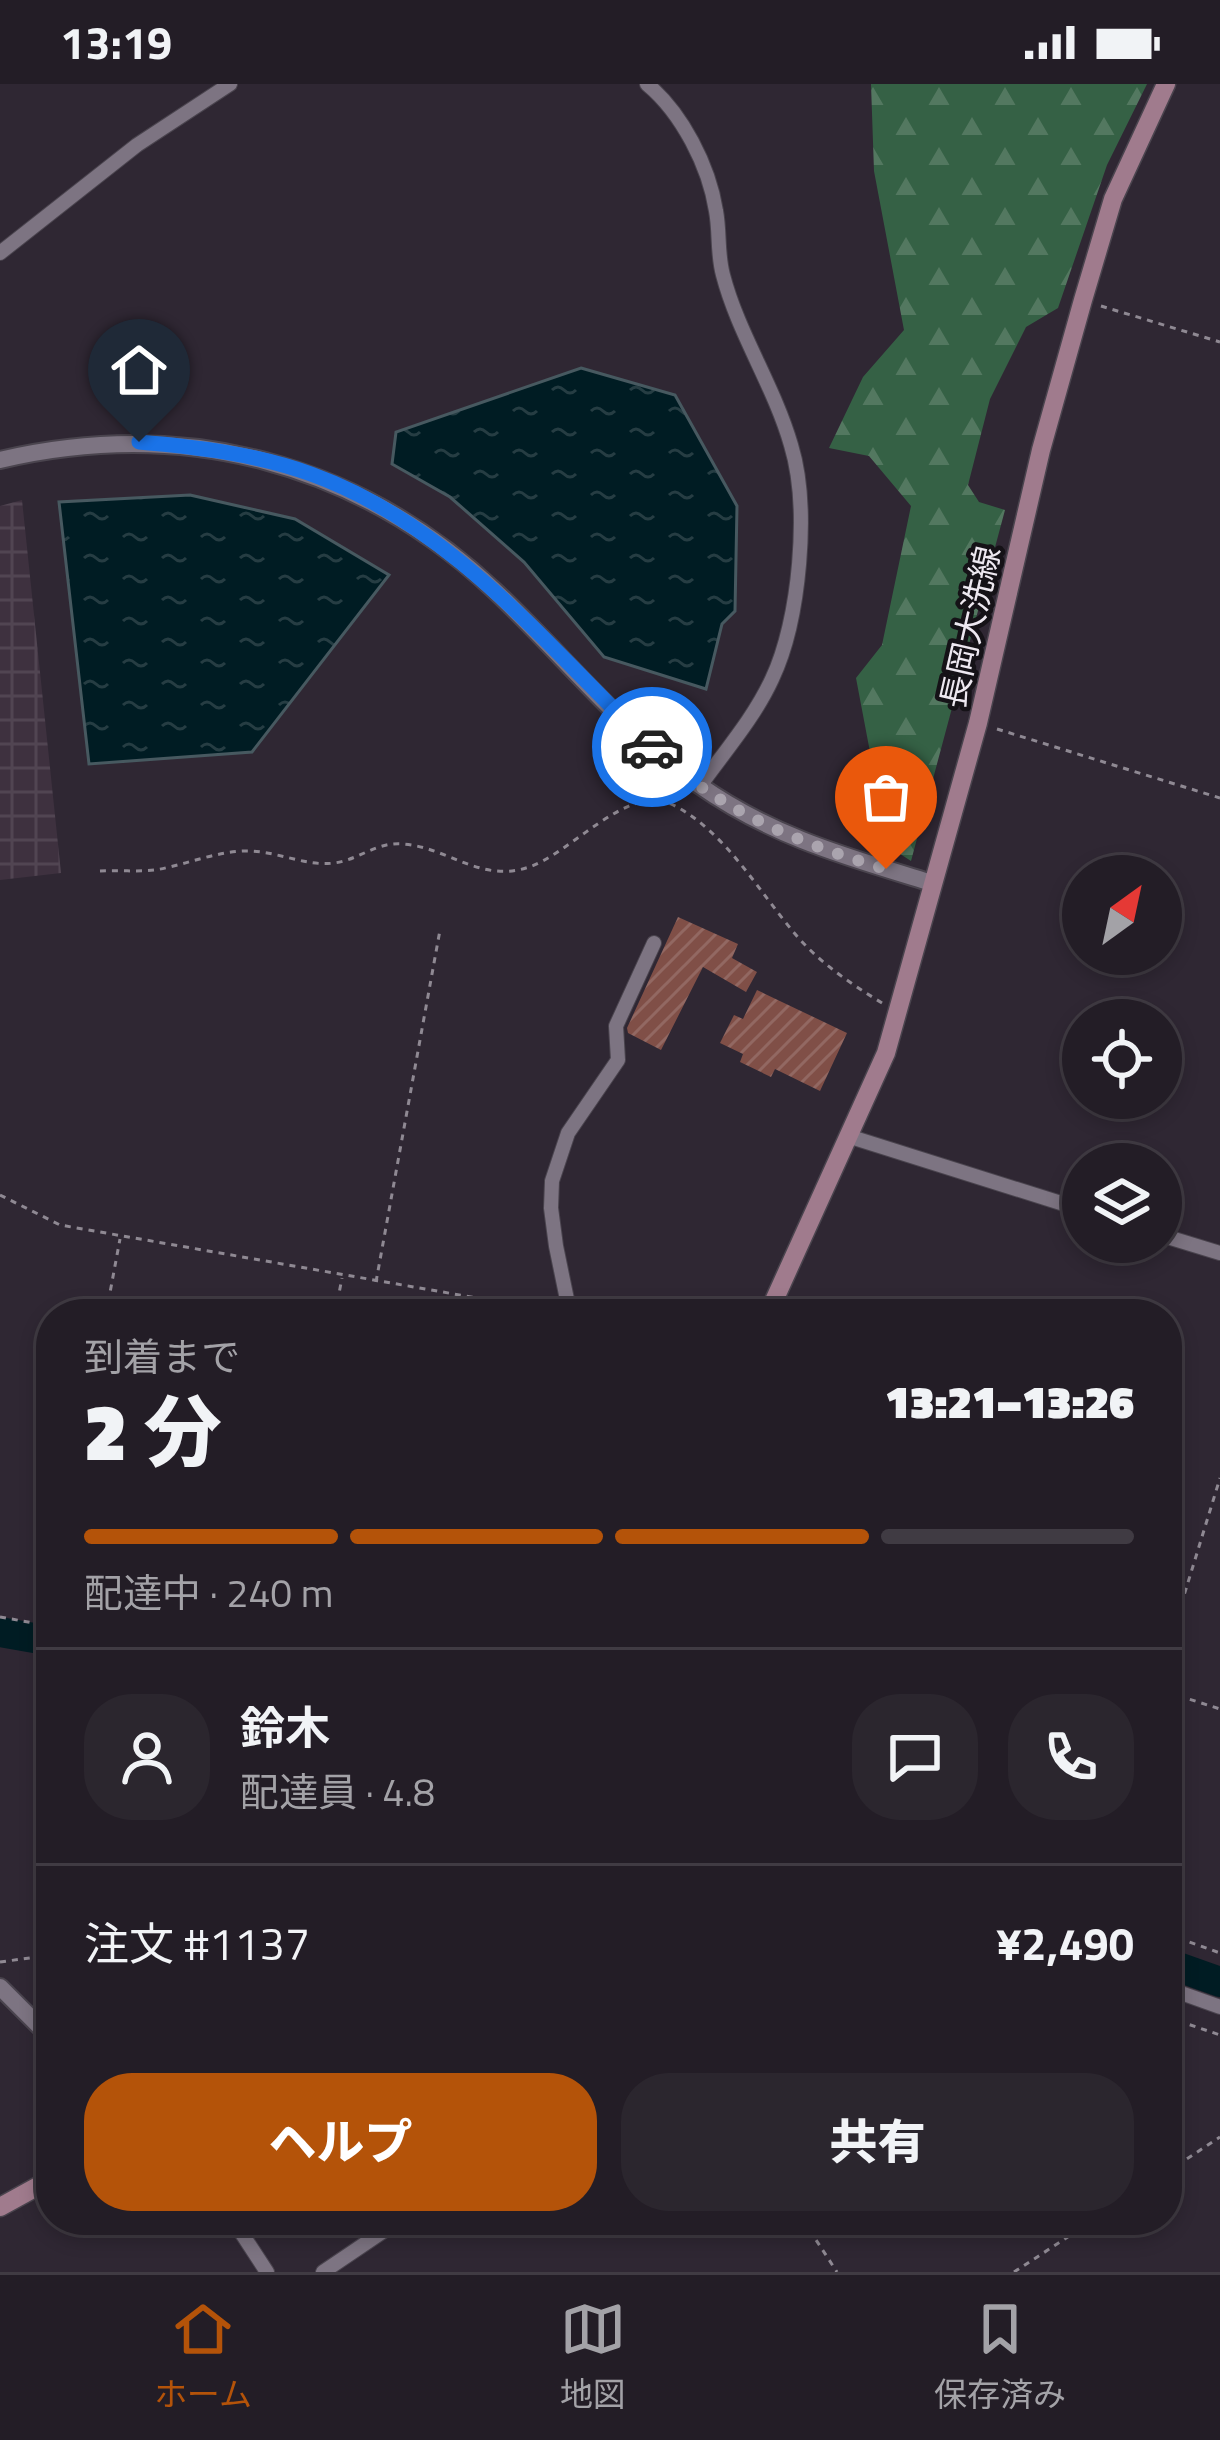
<!DOCTYPE html>
<html lang="ja">
<meta charset="utf-8">
<style>
body{margin:0;font-family:"Titillium Web","Noto Sans JP",sans-serif;background:#2b262e;color:#f1f3f6;height:100vh;display:flex;flex-direction:column;font-size:45px;white-space:nowrap}
*{box-sizing:border-box;margin:0}
p{font-size:39px;color:#a3a2a7}
.icon{flex:none;width:66px;height:66px;fill:none;stroke:currentColor;stroke-width:2;stroke-linecap:round;stroke-linejoin:round}
.map{position:relative;flex:1;overflow:hidden}
.sheet{position:absolute;left:36px;top:1215px;width:1146px;height:936px;display:flex;flex-direction:column;background:#231d26;border-radius:48px;box-shadow:0 6px 18px #0003,0 0 0 3px #403b43}
.sheet>*{flex:none}
.needle{width:78px;rotate:33deg}
.buttons{position:absolute;left:1062px;top:771px;display:grid;gap:24px}
.buttons a{display:grid;place-items:center;width:120px;height:120px;border-radius:50%;background:#231d26;box-shadow:0 6px 18px #0003,0 0 0 3px #403b43;font-size:60px}
.pin{position:absolute;display:grid;place-items:center;width:102px;height:102px;color:#fff;margin:-123px -51px;border-radius:50% 50% 50% 0;rotate:-45deg;box-shadow:0 0 12px #0007}
.pin .icon{rotate:45deg}
.courier{position:absolute;display:grid;place-items:center;width:120px;height:120px;margin:-60px;border:9px solid #1a73e8;border-radius:50%;background:#fff;color:#222;box-shadow:0 3px 15px #0007}
.headline em{font-style:normal;font-weight:800}
.headline div{display:flex;flex-direction:column-reverse}
.headline{display:flex;align-items:center;justify-content:space-between;height:204px;padding:0 48px}
h1{font-size:78px;font-weight:800;line-height:90px}
.bar{display:grid;grid-template-columns:repeat(4,1fr);gap:18px 12px;align-content:center;height:144px;padding:0 48px}
.bar i{height:15px;border-radius:9px;background:#403b43}
.bar .selected{background:#b45309}
.bar p{grid-column:span 4}
.line{display:flex;align-items:center;gap:30px;padding:0 48px;border-top:3px solid #403b43}
.line div{flex:1}
.round{display:grid;place-items:center;flex:none;width:126px;height:126px;border-radius:48px;background:#2b262e}
.cta{display:flex;gap:24px;margin-top:auto;padding:24px 48px}
.cta a{flex:1;height:138px;border-radius:48px;background:#b45309;color:#fff;font-size:48px;font-weight:800;line-height:138px;text-align:center}
.cta a+a{background:#2b262e;color:#f1f3f6}
.status{display:flex;justify-content:space-between;align-items:center;height:84px;padding:0 60px;background:#231d26;direction:ltr}
.status svg{height:33px;fill:currentColor}
.menu{display:flex;justify-content:space-around;align-items:center;height:168px;border-top:3px solid #403b43;background:#231d26;font-size:33px;color:#a3a2a7}
.menu a{display:grid;justify-items:center;gap:6px}
.menu .selected{color:#b45309}
.map>svg:first-child{display:block}
.industrial{fill:url(#industrial-grid)}
.forest{fill:url(#forest-firs)}
.water{fill:url(#water-ripples);stroke:#475960;stroke-width:3}
.lines{fill:none;stroke-linecap:round;stroke-linejoin:round}
.river{stroke:#001c23;stroke-width:30}
.building{fill:url(#building-hatch)}
.minor-casing{stroke:#4a444e;stroke-width:16}
.tertiary-casing{stroke:#4a444e;stroke-width:20}
.secondary-casing{stroke:#4a444e;stroke-width:21}
.path{stroke:#8f8993;stroke-width:3;stroke-dasharray:6 6;stroke-linecap:butt}
.minor{stroke:#7d7482;stroke-width:14}
.tertiary{stroke:#7d7482;stroke-width:16}
.secondary{stroke:#a07b8d;stroke-width:18}
.done{stroke:#aaa4ae;stroke-width:12;stroke-dasharray:0 21.6}
.route{stroke:#1a73e8;stroke-width:15}
.labels{text-anchor:middle;stroke-width:9;stroke-linejoin:round;paint-order:stroke}
.street-label{font-size:33px;fill:#ede8f0;stroke:#151217}
</style>
<div class="status"><b>13:19</b><svg viewBox="0 0 49 12"><path d="M0 12V9h3v3zM5 12V6h3v6zM10 12V3h3v9zM15 12V0h3v12zM26 1h20v11H26zM47 4h2v5h-2z"/></svg></div>
<div class="map">
<svg width="1220" height="2188" viewBox="0 0 1220 2188">
<defs>
<pattern id="industrial-grid" width="8" height="8" patternUnits="userSpaceOnUse" patternTransform="scale(3)"><rect width="8" height="8" fill="#3e313f"/><path d="M0 4h8M4 0v8" fill="none" stroke="#514552"/></pattern>
<pattern id="forest-firs" width="22" height="20" patternUnits="userSpaceOnUse" patternTransform="scale(3)"><rect width="22" height="20" fill="#356145"/><path d="M5 1l3.5 6h-7zM16 11l3.5 6h-7z" fill="#537860"/></pattern>
<pattern id="water-ripples" width="26" height="14" patternUnits="userSpaceOnUse" patternTransform="scale(3)"><rect width="26" height="14" fill="#001c23"/><path d="M2 4q2-2 4 0t4 0M15 11q2-2 4 0t4 0" fill="none" stroke="#263d43"/></pattern>
<pattern id="building-hatch" width="6" height="6" patternUnits="userSpaceOnUse" patternTransform="scale(3)"><rect width="6" height="6" fill="#804f47"/><path d="M-1 1l2-2M0 6l6-6M5 7l2-2" fill="none" stroke="#926862"/></pattern>
</defs>
<rect width="100%" height="100%" fill="#2f2733"/>
<path class="industrial" d="M22,416L61,789L0,796V422Z"/>
<path class="forest" d="M871,0H1147L1107,81L1058,224L1026,243L990,315L968,401L979,418L1005,426L911,777L894,766L881,726L856,594L882,561L911,422L869,372L829,364L863,293L904,246L874,87Z"/>
<g class="water">
<path d="M581,284L675,311L737,422L735,527L722,540L706,605L604,573L524,478L450,413L392,380L396,348Z"/>
<path d="M190,411L295,435L389,491L252,668L89,680L59,418Z"/>
</g>
<g class="lines">
<g class="river">
<path d="M0,1548L51,1557"/>
<path d="M1167,1879L1220,1898"/>
</g>
</g>
<g class="building">
<path d="M678,833L738,860L732,874L757,888L746,908L703,883L661,966L628,949L627,944Z"/>
<path d="M757,906L847,949L820,1007L775,985L771,993L740,978L743,970L720,959L734,931L743,935Z"/>
</g>
<g class="lines">
<defs>
<g id="minor">
<path d="M647,0C682,29 709,82 716,127C720,148 717,169 723,191C738,249 774,302 791,361C810,423 800,536 772,595C754,634 725,667 700,702"/>
<path d="M0,169L137,61L230,0"/>
<path d="M851,1053L1083,1126"/>
<path d="M1161,1151L1220,1169"/>
<path d="M570,1230L556,1162L551,1124L552,1097L568,1049L618,976L616,942L654,859"/>
<path d="M1167,1904L1220,1923"/>
<path d="M233,2136L267,2188"/>
<path d="M323,2188L400,2136"/>
</g>
<g id="tertiary">
<path d="M0,376C183,333 358,378 495,507C563,571 623,647 699,701C773,753 847,773 932,799"/>
<path d="M0,1903L51,1954"/>
</g>
<g id="secondary">
<path d="M768,1230L886,969L978,639L1041,366L1083,216L1113,115L1166,0"/>
<path d="M0,2123L51,2095"/>
</g>
</defs>
<use href="#minor" class="minor-casing"/>
<use href="#tertiary" class="tertiary-casing"/>
<use href="#secondary" class="secondary-casing"/>
<g class="path">
<path d="M1101,222L1220,258"/>
<path d="M997,645L1220,714"/>
<path d="M100,787C118,786 137,788 155,786C185,781 214,768 244,767C276,766 305,783 334,779C359,776 377,757 404,760C448,764 480,798 526,784C569,772 627,699 671,720C724,745 759,808 796,851C821,880 850,899 882,919"/>
<path d="M0,1111L60,1141L551,1227"/>
<path d="M376,1198L440,846"/>
<path d="M106,1230L120,1155"/>
<path d="M335,1230L342,1194"/>
<path d="M0,1533L51,1542"/>
<path d="M1167,1567L1220,1394"/>
<path d="M1167,1608L1220,1625"/>
<path d="M1167,1850L1220,1869"/>
<path d="M0,1878L51,1871"/>
<path d="M1167,1933L1220,1951"/>
<path d="M1167,2088L1220,2053"/>
<path d="M803,2136L837,2188"/>
<path d="M1014,2188L1094,2136"/>
</g>
<use href="#minor" class="minor"/>
<use href="#tertiary" class="tertiary"/>
<use href="#secondary" class="secondary"/>
</g>
<g class="lines">
<path class="done" d="M652,663C718,726 800,760 886,785"/>
<path class="route" d="M139,358C197,363 256,370 311,390C452,441 547,562 652,663"/>
</g>
<g class="labels">
<g class="street-label">
<text transform="translate(970 543) rotate(-77)" y="12">長岡大洗線</text>
</g>
</g>
</svg>
<div class="buttons">
<a><svg class="needle" viewBox="-14 -14 28 28"><path d="M0-13l5 13h-10z" fill="#e53935"/><path d="M0 13l5-13h-10z" fill="#a3a2a7"/></svg></a>
<a><svg class="icon" aria-label="locate" viewBox="0 0 24 24"><circle cx="12" cy="12" r="6"/><path d="M12 2v4M12 18v4M2 12h4M18 12h4"/></svg></a>
<a><svg class="icon" aria-label="layers" viewBox="0 0 24 24"><path d="M12 4l9 5-9 5-9-5zM3 14l9 5 9-5"/></svg></a>
</div>
<div class="pin" style="left:886px;top:785px;background:#ea580c"><svg class="icon" aria-label="bag" viewBox="0 0 24 24"><path d="M5 8h14l-1 12H6zM9 8a3 3 0 0 1 6 0"/></svg></div>
<div class="pin" style="left:139px;top:358px;background:#1f2937"><svg class="icon" aria-label="home" viewBox="0 0 24 24"><path d="M3 11l9-7 9 7M6 9v11h12V9"/></svg></div>
<div class="courier" style="left:652px;top:663px"><svg class="icon" aria-label="car" viewBox="0 0 24 24"><path d="M5 17H2v-5l4-1 3-4h7l3 4 3 1v5h-3M9 17h6M6 11h13"/><circle cx="7" cy="17" r="2"/><circle cx="17" cy="17" r="2"/></svg></div>
<section class="sheet">
<div class="headline"><div><h1>2 分</h1><p>到着まで</p></div><em>13:21–13:26</em></div>
<div class="bar"><i class="selected"></i><i class="selected"></i><i class="selected"></i><i></i><p>配達中 · 240 m</p></div>
<div class="line" style="height:216px"><a class="round"><svg class="icon" aria-label="person" viewBox="0 0 24 24"><circle cx="12" cy="8" r="4"/><path d="M4 21q1-7 8-7t8 7"/></svg></a><div><b>鈴木</b><p>配達員 · 4.8</p></div><a class="round"><svg class="icon" aria-label="chat" viewBox="0 0 24 24"><path d="M4 5h16v11H9l-5 4z"/></svg></a><a class="round"><svg class="icon" aria-label="phone" viewBox="0 0 24 24"><path d="M5 4h4l2 5-3 2q2 4 5 5l2-3 5 2v4C11 20 4 13 5 4z"/></svg></a></div>
<div class="line" style="height:156px"><div>注文 #1137</div><b>¥2,490</b></div>
<div class="cta"><a>ヘルプ</a><a>共有</a></div>
</section>
</div>
<nav class="menu">
<a class="selected"><svg class="icon" aria-label="home" viewBox="0 0 24 24"><path d="M3 11l9-7 9 7M6 9v11h12V9"/></svg>ホーム</a>
<a><svg class="icon" aria-label="map" viewBox="0 0 24 24"><path d="M3 6l6-2 6 2 6-2v14l-6 2-6-2-6 2zM9 4v14M15 6v14"/></svg>地図</a>
<a><svg class="icon" aria-label="saved" viewBox="0 0 24 24"><path d="M7 4h10v16l-5-4-5 4z"/></svg>保存済み</a>
</nav>
